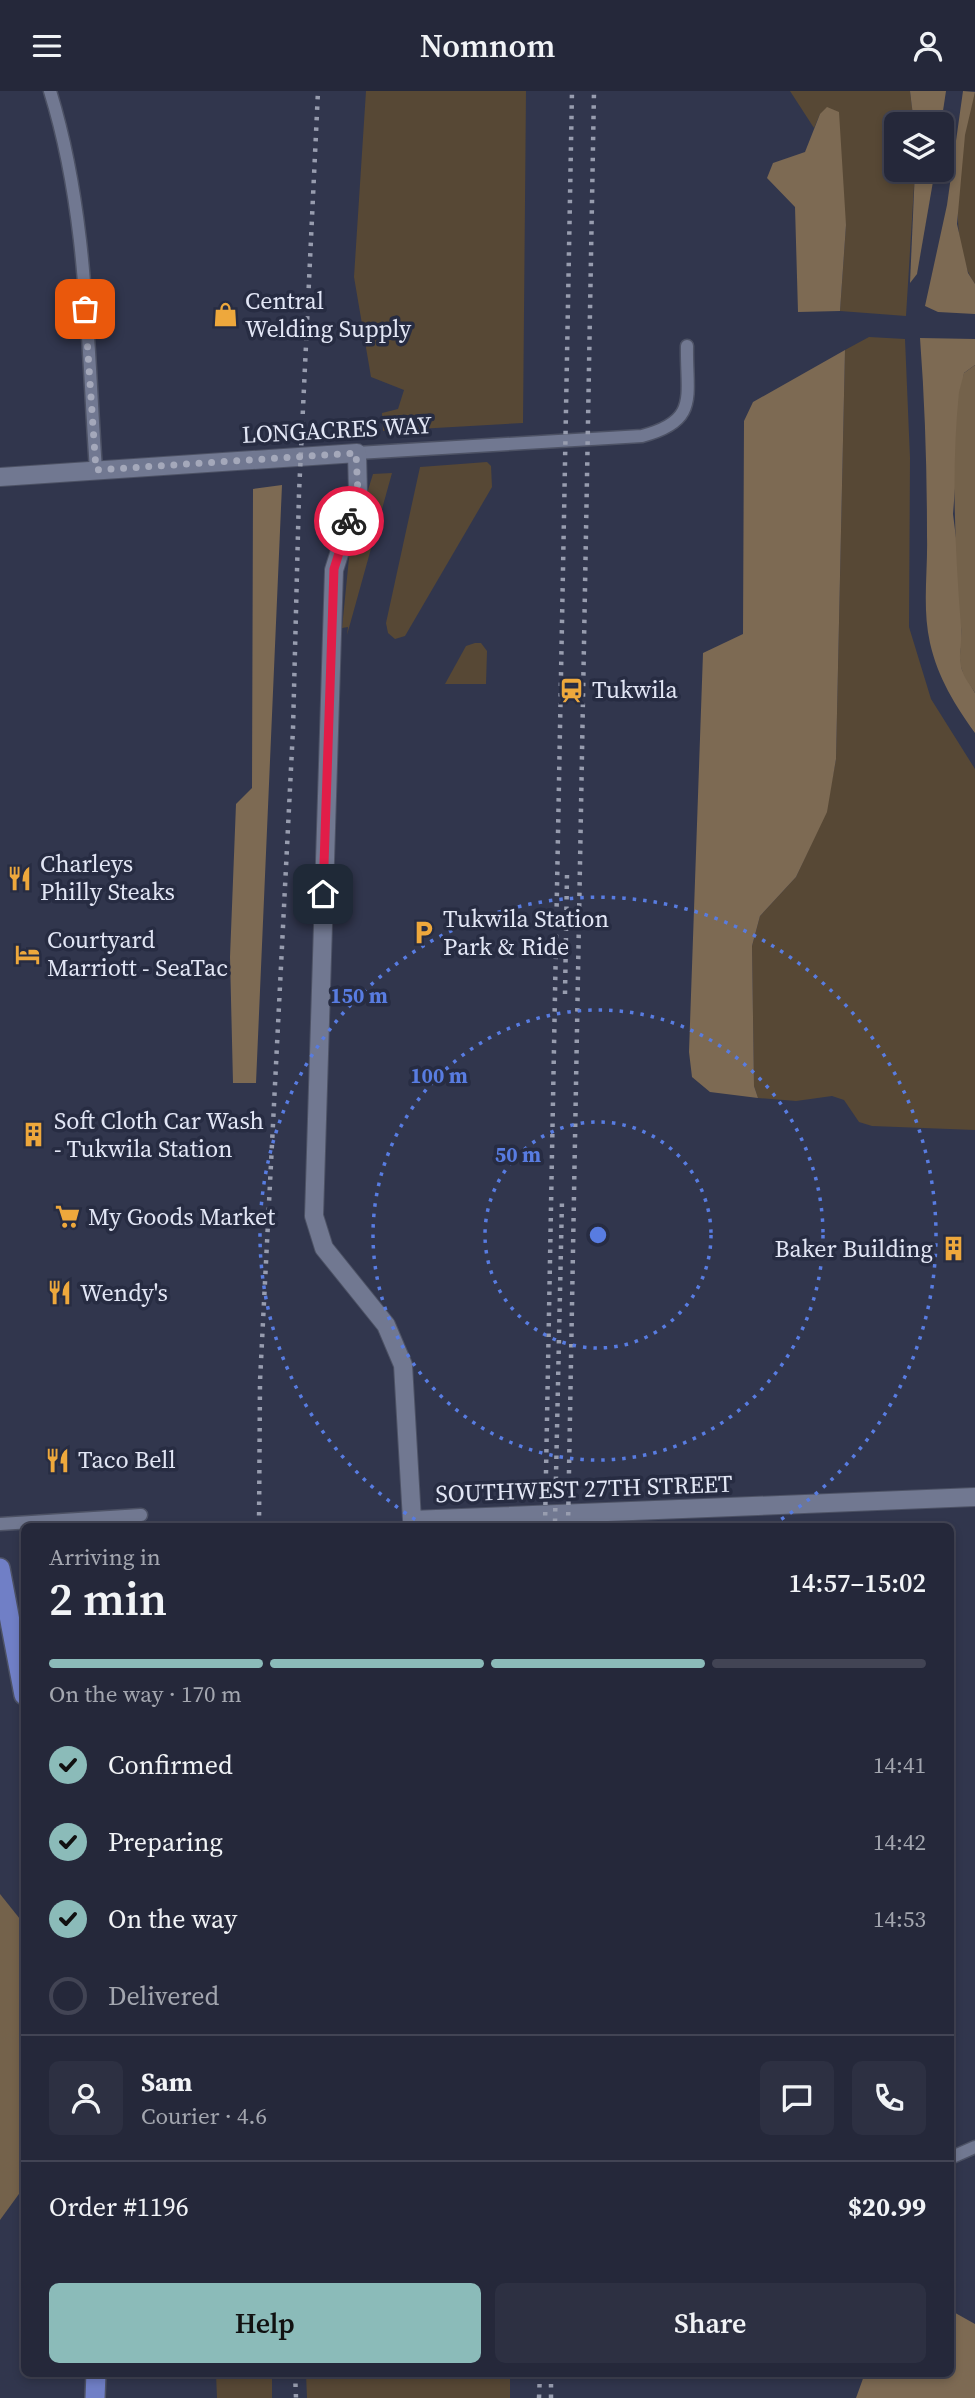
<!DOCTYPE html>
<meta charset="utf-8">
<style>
body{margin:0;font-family:"Source Serif 4",serif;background:#2d3042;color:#f1f3f6;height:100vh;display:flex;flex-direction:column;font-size:26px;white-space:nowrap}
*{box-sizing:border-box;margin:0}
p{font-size:23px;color:#a3a6af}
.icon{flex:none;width:38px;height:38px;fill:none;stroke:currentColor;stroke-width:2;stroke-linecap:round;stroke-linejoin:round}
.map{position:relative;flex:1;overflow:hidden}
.drawer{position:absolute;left:21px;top:1432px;width:933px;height:854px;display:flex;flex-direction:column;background:#25283a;border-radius:10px;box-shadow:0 4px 10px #0003,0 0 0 2px #424454}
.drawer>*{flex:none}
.fabs{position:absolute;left:884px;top:21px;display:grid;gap:14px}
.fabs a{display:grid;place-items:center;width:70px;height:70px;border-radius:10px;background:#25283a;box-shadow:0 4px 10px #0003,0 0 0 2px #424454;font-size:35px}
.pin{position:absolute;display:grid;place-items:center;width:60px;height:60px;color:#fff;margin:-30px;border-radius:14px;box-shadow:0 4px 10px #0006}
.courier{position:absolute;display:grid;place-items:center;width:70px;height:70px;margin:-35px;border:5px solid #e11d48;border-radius:50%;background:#fff;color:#222;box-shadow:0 2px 9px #0007}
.overview em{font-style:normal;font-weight:600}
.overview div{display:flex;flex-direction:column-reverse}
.overview{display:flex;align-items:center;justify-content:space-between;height:119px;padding:0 28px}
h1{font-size:46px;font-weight:600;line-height:52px}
.bar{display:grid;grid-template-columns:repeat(4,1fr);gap:10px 7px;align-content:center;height:84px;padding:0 28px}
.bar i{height:9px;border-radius:5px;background:#424454}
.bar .selected{background:#8bbbb9}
.bar p{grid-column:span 4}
.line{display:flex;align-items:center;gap:18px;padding:0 28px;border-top:2px solid #424454}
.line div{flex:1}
.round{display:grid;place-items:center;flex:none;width:74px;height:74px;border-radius:10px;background:#2d3042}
ol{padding:0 28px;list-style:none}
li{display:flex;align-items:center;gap:21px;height:77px}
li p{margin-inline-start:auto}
li .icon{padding:7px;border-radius:50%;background:#8bbbb9;color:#111;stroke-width:4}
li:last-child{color:#a3a6af}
li i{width:38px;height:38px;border:4px solid #424454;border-radius:50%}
.action{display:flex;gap:14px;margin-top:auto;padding:14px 28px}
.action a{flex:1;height:80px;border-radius:10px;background:#8bbbb9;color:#111;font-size:28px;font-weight:600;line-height:80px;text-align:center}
.action a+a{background:#2d3042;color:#f1f3f6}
header{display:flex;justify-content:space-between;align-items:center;height:91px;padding:0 28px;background:#25283a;font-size:32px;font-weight:600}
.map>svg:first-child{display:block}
.green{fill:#574835}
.forest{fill:#7d6a53}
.water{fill:#74624b}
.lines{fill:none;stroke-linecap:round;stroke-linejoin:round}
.street-casing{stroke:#4d5265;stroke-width:15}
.secondary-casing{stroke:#4d5265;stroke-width:20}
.primary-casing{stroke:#4d5265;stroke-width:22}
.street{stroke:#717891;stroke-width:12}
.secondary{stroke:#717891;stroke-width:18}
.primary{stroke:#707fc6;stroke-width:19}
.rail{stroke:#989daf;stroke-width:4.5;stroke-dasharray:3.5 7;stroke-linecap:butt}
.done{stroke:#a4a8ba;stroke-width:7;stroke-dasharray:0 12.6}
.route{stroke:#e11d48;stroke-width:9}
.ring{fill:none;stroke:#587ce1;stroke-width:3.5;stroke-dasharray:3.5 7}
.labels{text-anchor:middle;stroke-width:7;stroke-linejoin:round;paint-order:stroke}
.poi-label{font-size:24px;fill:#e2e6f5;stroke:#272c42;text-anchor:start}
.street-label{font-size:24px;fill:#e2e6f5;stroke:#272c42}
.centre{fill:#587ce1;stroke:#272c42;stroke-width:3.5}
.ring-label{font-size:21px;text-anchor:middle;font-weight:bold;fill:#587ce1;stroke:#272c42;stroke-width:7;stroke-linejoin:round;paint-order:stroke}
</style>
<header><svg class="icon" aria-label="menu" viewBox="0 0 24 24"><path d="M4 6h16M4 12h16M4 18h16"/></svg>Nomnom<svg class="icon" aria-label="person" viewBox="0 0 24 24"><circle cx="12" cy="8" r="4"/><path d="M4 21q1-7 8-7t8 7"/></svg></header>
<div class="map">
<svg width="975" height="2307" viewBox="0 0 975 2307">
<rect width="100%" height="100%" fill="#31364d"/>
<g class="green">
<path d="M366,0H526L523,332L383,340L382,322L398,318L404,299L371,286L354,186Z"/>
<path d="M790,0H910L914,33H896V79H915L906,225L840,220L846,134L820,23L814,37Z"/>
<path d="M975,1V193C945,152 960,47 975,1Z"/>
<path d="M869,246L905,248L910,367L909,536L931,608L975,678V1039L872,1035L859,1031L844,1009L832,1005L796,1010L758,1007L754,995L752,855L760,825L796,786L826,721L836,668L845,259Z"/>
<path d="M487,371L491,375L492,396L405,545L395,548L388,542L386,532L420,376Z"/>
<path d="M392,382L347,544L348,536L342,537L350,457L373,383Z"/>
<path d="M475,552H481L487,560L486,593H445L466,555Z"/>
<path d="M216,2282H272V2307H217Z"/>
<path d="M306,2282H510V2307H307Z"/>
</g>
<g class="forest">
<path d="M910,0H946L941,33H914Z"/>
<path d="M963,0L975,1L965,44L957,133L968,182L975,193V223L938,221L925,215L947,114Z"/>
<path d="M827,16L839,21L846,134L840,220L798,221L795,116L767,87L773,72L805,61L820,23Z"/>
<path d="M915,79H935L917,183L910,192Z"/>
<path d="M920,247L975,248V274L964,282L953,423L959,471L962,549L960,564L962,579L975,602V642C955,614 938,587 930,552C922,516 928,481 927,445C927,379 925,313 920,247Z"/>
<path d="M845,259L836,668L827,721L796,786L760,825L752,855L754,995L758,1007L710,1001L692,986L689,961L703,562L743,543L744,330L753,311Z"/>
<path d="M282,394L256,992H233L230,866L236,713L252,697L253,398Z"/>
<path d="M950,2219L975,2233V2307H856L865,2282H950Z"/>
</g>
<g class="water">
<path d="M975,274V602C971,595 964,587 962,579C957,565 963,550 961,536C955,458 951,379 959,301L964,282Z"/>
<path d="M0,1803L24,1833V2096L0,2129Z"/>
</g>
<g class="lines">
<defs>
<g id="street">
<path d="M50,0C88,122 87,253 96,379"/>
<path d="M357,362L642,345C700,330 686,305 687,255"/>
<path d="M0,1433L141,1424"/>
<path d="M950,2067L975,2056"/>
</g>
<path id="secondary" d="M0,386L357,362L358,403L334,479L314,1125L324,1157L386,1234L403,1274L412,1429L975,1406"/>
<g id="primary">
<path d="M0,1477L24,1604"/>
<path d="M95,2307L96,2282"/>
</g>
</defs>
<use href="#street" class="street-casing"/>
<use href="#secondary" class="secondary-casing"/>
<use href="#primary" class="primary-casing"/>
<use href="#street" class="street"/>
<use href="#secondary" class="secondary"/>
<use href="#primary" class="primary"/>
<g class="rail">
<path d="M565,903L567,784"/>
<path d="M555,1431L562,1109"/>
<path d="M259,1435L260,1290L293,638L299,402L318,0"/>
<path d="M545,1435L572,0"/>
<path d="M568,1435L594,0"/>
<path d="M295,2282L296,2307"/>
<path d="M539,2307L540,2282"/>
<path d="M551,2307V2282"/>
</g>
</g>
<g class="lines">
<path class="done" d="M85,218L96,379L356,362L358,403L349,430"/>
<path class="route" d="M323,803L334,478L349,430"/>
</g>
<g class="ring">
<circle cx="598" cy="1144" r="113"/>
<circle cx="598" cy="1144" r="225"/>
<path d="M424 1434A338 338 0 1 1 772 1434"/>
</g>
<defs>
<symbol id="shop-bare" viewBox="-9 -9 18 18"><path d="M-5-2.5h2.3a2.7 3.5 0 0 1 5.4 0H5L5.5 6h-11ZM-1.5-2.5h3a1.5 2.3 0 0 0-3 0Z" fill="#eea83c" stroke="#272c42" stroke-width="2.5" paint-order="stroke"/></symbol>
<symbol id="station-bare" viewBox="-9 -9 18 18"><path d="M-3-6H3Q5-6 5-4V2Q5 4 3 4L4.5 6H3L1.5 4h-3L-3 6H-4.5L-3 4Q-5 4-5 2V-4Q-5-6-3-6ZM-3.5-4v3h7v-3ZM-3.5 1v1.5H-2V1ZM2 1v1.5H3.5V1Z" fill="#eea83c" stroke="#272c42" stroke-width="2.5" paint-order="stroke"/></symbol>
<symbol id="restaurant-bare" viewBox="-9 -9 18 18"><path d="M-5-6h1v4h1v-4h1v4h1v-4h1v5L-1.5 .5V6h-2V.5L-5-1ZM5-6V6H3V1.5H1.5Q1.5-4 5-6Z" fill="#eea83c" stroke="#272c42" stroke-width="2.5" paint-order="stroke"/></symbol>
<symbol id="parking-bare" viewBox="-9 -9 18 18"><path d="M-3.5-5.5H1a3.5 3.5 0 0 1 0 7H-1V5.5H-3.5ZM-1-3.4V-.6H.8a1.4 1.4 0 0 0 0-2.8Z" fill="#eea83c" stroke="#272c42" stroke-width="2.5" paint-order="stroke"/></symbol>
<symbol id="hotel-bare" viewBox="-9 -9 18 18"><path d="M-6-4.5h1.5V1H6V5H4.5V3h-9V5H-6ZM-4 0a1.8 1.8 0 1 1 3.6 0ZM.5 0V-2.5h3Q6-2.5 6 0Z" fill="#eea83c" stroke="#272c42" stroke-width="2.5" paint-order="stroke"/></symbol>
<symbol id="building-bare" viewBox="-9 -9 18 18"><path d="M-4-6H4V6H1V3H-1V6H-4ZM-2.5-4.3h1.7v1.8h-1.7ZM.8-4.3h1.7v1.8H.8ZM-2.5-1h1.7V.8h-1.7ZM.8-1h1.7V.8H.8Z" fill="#eea83c" stroke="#272c42" stroke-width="2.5" paint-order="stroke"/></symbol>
<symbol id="supermarket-bare" viewBox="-9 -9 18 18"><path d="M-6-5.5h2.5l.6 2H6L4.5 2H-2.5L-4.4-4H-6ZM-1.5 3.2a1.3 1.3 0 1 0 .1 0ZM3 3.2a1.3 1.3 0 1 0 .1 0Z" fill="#eea83c" stroke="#272c42" stroke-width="2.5" paint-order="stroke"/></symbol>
</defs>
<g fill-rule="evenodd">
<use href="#shop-bare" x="208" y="206" width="35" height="35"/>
<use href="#station-bare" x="554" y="582" width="35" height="35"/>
<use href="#restaurant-bare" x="2" y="770" width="35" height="35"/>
<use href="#parking-bare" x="406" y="824" width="35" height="35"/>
<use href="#hotel-bare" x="10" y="846" width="35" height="35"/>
<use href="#building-bare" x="16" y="1026" width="35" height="35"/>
<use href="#supermarket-bare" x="50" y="1108" width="35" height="35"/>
<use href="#building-bare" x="936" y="1140" width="35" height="35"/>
<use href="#restaurant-bare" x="42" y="1184" width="35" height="35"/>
<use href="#restaurant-bare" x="40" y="1352" width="35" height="35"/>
</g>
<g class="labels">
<g class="poi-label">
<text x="245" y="218">Central<tspan x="245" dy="28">Welding Supply</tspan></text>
<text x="592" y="607">Tukwila</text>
<text x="40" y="781">Charleys<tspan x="40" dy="28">Philly Steaks</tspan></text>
<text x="443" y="836">Tukwila Station<tspan x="443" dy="28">Park &amp; Ride</tspan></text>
<text x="47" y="857">Courtyard<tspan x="47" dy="28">Marriott - SeaTac</tspan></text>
<text x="54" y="1038">Soft Cloth Car Wash<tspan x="54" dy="28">- Tukwila Station</tspan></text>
<text x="88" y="1134">My Goods Market</text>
<text x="933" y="1166" text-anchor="end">Baker Building</text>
<text x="80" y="1210">Wendy's</text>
<text x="78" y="1377">Taco Bell</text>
</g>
<g class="street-label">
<text transform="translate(337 339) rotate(-3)" y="8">LONGACRES WAY</text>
<text transform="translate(584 1398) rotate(-2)" y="8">SOUTHWEST 27TH STREET</text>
</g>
</g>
<circle cx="598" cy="1144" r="10" class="centre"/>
<g class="ring-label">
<text x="359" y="912">150 m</text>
<text x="439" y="992">100 m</text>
<text x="518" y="1071">50 m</text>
</g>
</svg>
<div class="fabs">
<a><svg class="icon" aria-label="layers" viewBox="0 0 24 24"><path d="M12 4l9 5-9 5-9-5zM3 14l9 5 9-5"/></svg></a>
</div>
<div class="pin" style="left:85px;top:218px;background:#ea580c"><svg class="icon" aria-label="bag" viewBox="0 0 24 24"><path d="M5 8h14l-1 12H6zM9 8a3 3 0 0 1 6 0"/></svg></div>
<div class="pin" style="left:323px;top:803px;background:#1f2937"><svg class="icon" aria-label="home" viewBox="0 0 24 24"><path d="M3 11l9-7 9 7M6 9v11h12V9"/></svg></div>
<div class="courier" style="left:349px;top:430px"><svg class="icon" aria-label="bike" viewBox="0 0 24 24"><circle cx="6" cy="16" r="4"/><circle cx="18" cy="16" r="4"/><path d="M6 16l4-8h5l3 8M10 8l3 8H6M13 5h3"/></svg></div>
<section class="drawer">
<div class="overview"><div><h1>2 min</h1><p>Arriving in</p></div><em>14:57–15:02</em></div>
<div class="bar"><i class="selected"></i><i class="selected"></i><i class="selected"></i><i></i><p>On the way · 170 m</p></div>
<ol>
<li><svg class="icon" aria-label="check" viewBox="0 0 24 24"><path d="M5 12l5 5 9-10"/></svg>Confirmed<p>14:41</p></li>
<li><svg class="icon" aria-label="check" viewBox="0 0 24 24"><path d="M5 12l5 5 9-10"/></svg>Preparing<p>14:42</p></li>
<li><svg class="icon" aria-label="check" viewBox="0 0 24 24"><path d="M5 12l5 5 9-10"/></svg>On the way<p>14:53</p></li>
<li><i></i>Delivered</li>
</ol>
<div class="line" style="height:126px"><a class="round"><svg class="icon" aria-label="person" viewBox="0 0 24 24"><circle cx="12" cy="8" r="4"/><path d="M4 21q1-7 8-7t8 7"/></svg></a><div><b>Sam</b><p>Courier · 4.6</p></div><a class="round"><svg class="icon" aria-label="chat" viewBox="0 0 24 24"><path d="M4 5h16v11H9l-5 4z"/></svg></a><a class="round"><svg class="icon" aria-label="phone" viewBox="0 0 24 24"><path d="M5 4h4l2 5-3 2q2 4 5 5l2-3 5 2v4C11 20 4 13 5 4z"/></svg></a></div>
<div class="line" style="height:91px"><div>Order #1196</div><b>$20.99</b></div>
<div class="action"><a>Help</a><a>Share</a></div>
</section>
</div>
